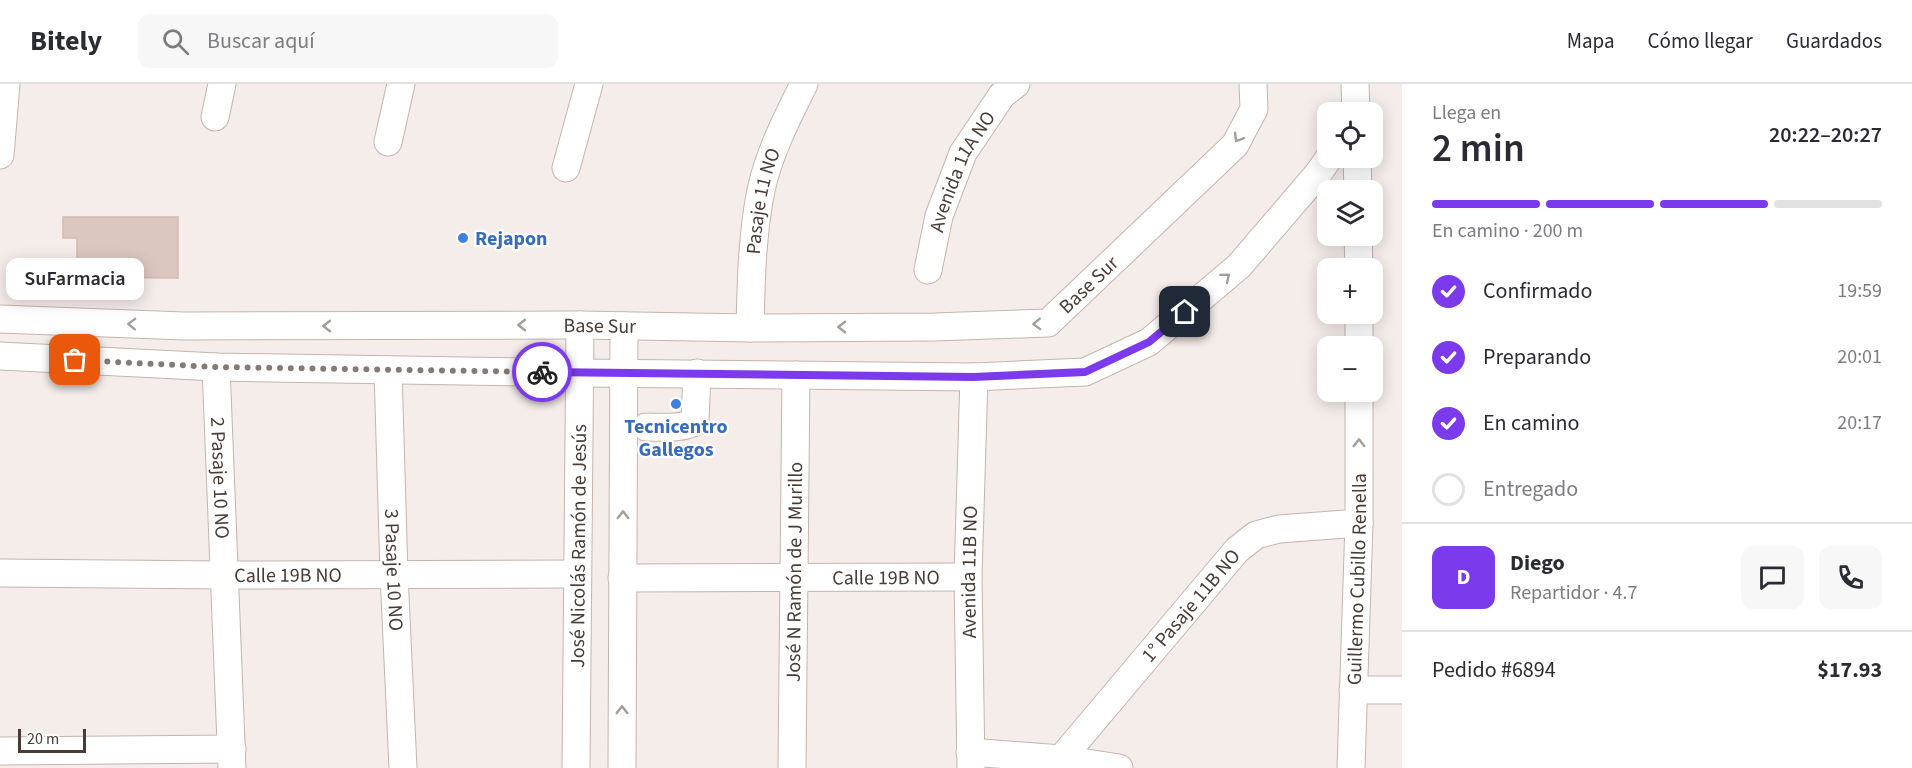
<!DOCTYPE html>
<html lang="es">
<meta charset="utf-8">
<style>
body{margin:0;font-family:"Source Sans 3",sans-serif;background:#f7f7f7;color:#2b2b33;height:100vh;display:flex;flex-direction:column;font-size:22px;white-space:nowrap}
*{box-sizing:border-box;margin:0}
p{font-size:20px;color:#7c7c81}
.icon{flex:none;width:33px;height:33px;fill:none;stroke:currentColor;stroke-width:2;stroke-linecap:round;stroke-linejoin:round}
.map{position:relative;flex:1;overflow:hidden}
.details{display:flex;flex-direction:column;background:#fff;width:510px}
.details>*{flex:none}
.fabs{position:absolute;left:1317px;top:18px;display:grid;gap:12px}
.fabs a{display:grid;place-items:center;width:66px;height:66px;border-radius:12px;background:#fff;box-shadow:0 3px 15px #0003;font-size:30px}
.scale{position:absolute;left:18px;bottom:15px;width:68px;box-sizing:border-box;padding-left:6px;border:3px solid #493c36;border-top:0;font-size:16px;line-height:21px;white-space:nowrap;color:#493c36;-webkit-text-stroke:4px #fff;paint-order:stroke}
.pin{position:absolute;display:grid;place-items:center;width:51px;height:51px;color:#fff;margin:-26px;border-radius:12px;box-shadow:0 3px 9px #0006}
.courier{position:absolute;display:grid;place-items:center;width:60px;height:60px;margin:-30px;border:4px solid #7c3aed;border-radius:50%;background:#fff;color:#222;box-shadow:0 2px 8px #0007}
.bubble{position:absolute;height:42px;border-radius:12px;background:#fff;box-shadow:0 3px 15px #0003;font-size:20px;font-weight:600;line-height:42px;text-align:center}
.headline em{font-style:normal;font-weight:600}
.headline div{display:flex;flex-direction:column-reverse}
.headline{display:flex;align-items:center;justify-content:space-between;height:102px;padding:0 30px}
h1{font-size:39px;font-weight:600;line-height:45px}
.bar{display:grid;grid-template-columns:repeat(4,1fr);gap:9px 6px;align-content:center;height:72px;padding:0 30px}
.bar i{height:8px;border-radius:4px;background:#e1e1e2}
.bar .current{background:#7c3aed}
.bar p{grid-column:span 4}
.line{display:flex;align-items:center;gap:15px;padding:0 30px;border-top:2px solid #e1e1e2}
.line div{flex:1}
.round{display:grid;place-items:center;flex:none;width:63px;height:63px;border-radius:12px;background:#f7f7f7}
ol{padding:0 30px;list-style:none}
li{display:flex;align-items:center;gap:18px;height:66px}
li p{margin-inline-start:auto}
li .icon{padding:6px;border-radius:50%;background:#7c3aed;color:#fff;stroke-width:4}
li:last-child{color:#7c7c81}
li i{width:33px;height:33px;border:3px solid #e1e1e2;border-radius:50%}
header{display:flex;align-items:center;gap:36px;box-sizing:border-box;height:84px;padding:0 30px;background:#fff;border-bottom:2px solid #e1e1e2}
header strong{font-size:28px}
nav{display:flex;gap:33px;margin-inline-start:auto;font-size:21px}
.search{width:420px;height:54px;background:#f7f7f7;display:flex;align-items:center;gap:15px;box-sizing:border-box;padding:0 21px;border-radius:12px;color:#7c7c81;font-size:22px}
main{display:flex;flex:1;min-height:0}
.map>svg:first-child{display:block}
.building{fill:#dbc7c0;stroke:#d3b9b0;stroke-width:1.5}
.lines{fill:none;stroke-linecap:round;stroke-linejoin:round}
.minor-casing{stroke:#c4b5ad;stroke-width:29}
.minor{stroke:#fff;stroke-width:27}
.oneway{stroke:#a49e9a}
.done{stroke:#857a75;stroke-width:6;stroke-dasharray:0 10.8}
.route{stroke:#7c3aed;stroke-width:8}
.shop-dot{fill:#3f7fe0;stroke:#fff;stroke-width:2}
.labels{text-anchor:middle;stroke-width:4.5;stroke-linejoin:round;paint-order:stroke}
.street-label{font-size:20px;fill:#493c36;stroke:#fff}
.shop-label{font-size:20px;font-weight:bold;fill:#366cbe;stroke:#fff;text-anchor:start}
</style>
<header>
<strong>Bitely</strong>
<div class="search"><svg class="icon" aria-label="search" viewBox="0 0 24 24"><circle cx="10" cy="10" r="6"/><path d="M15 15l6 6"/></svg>Buscar aquí</div>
<nav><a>Mapa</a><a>Cómo llegar</a><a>Guardados</a></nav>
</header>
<main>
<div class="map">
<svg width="1402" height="684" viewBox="0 0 1402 684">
<rect width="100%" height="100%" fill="#f5ede9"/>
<path class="building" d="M63,133H178V194L77,193V154H63Z"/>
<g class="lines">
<defs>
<g id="minor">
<path d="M1355,0L1356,28"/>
<path d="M215,33L222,0"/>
<path d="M388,58L401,0"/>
<path d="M0,71L6,0"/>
<path d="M1357,74L1358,106"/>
<path d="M566,84L589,0"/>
<path d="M1358,152L1359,184"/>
<path id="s1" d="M928,186L939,132L963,69L1002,11L1016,0"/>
<path d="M1359,230V262"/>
<path id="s2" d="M0,235L184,242L580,241L750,244L935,243L1048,239L1235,61L1254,25L1253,0"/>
<path id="s3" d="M750,244C751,198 752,151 761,106C769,69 787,34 804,0"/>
<path d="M0,272L216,283L580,289L974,293L1085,288L1149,258L1239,182L1317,91L1329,74"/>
<path id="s4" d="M216,283L232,684"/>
<path id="s5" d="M388,286L394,490L403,684"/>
<path d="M646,343C662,343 681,345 695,338L697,289"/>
<path id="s6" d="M0,489L224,491L577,490"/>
<path id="s7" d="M622,494L968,493"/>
<path d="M1353,606H1402"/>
<path d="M0,667L232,665"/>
<path d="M970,668L1061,675L1119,684"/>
<path id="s8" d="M1061,675L1237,466L1256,451L1279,445L1359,439"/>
<path id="s9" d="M576,684L580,241"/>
<path d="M622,684L624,242"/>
<path id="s10" d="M792,684L796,291"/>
<path id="s11" d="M971,684L968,493L974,293"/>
<path id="s12" d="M1351,684L1359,439V308"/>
</g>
</defs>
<use href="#minor" class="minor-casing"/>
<use href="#minor" class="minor"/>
</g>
<defs><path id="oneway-chevron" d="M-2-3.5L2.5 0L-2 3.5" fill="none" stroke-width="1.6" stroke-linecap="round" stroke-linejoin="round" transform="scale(1.5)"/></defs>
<g class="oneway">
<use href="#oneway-chevron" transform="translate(1238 54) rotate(121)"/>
<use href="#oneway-chevron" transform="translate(1226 193) rotate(-40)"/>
<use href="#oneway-chevron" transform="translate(132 240) rotate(-178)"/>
<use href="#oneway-chevron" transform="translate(1037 240) rotate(178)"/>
<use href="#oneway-chevron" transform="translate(522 241) rotate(180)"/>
<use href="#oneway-chevron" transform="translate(327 242) rotate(180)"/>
<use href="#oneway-chevron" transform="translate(842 243) rotate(180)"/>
<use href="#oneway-chevron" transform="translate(1359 359) rotate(-90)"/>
<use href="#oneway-chevron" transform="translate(623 431) rotate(-89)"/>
<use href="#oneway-chevron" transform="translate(622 626) rotate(-90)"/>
</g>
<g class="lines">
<path class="done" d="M75,276L216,283L542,288"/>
<path class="route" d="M542,288L974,293L1085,288L1149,258L1185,228"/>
</g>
<g class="shop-dot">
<circle cx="463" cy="154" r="6"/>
<circle cx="676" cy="320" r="6"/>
</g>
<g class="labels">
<g class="street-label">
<text dy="7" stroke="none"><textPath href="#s1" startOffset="105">Avenida 11A NO</textPath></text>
<text dy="7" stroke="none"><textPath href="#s3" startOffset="128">Pasaje 11 NO</textPath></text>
<text dy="7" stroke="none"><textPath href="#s2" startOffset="1104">Base Sur</textPath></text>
<text dy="7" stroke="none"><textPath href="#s2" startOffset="600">Base Sur</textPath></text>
<text dy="7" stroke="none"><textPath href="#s4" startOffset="111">2 Pasaje 10 NO</textPath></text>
<text dy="7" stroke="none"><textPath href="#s9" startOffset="222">José Nicolás Ramón de Jesús</textPath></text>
<text dy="7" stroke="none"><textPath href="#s5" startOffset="200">3 Pasaje 10 NO</textPath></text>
<text dy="7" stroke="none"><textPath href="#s10" startOffset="196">José N Ramón de J Murillo</textPath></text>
<text dy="7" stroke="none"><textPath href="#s11" startOffset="196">Avenida 11B NO</textPath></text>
<text dy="7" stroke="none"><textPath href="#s6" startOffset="288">Calle 19B NO</textPath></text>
<text dy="7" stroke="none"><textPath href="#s7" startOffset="264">Calle 19B NO</textPath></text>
<text dy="7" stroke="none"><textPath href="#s12" startOffset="189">Guillermo Cubillo Renella</textPath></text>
<text dy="7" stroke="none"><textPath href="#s8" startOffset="201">1° Pasaje 11B NO</textPath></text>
</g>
<g class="shop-label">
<text x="475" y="161">Rejapon</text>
<text x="676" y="349" text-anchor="middle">Tecnicentro<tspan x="676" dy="23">Gallegos</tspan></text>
</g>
</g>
</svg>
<div class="fabs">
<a><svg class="icon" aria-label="locate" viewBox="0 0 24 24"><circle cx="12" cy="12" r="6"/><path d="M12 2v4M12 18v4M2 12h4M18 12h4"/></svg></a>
<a><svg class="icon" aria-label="layers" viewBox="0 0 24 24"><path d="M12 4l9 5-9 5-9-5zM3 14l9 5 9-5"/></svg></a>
<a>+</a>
<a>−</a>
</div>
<div class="scale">20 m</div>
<div class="pin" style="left:75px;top:276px;background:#ea580c"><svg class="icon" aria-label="bag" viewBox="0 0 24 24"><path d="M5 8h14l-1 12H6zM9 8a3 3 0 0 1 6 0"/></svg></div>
<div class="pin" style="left:1185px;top:228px;background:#1f2937"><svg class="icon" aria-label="home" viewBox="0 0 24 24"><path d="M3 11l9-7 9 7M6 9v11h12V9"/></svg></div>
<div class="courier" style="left:542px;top:288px"><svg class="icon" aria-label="bike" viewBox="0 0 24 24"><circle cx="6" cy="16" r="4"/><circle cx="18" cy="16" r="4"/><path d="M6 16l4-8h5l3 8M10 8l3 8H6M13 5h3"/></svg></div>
<div class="bubble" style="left:6px;top:174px;width:138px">SuFarmacia</div>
</div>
<section class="details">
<div class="headline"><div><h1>2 min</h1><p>Llega en</p></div><em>20:22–20:27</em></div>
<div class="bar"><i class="current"></i><i class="current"></i><i class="current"></i><i></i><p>En camino · 200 m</p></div>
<ol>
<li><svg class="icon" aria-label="check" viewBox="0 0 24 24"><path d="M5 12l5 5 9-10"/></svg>Confirmado<p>19:59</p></li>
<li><svg class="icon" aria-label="check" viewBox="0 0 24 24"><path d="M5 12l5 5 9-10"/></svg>Preparando<p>20:01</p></li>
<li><svg class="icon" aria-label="check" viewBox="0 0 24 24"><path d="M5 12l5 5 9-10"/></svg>En camino<p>20:17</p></li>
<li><i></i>Entregado</li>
</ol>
<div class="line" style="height:108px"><b class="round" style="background:#7c3aed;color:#fff">D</b><div><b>Diego</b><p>Repartidor · 4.7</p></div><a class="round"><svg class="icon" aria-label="chat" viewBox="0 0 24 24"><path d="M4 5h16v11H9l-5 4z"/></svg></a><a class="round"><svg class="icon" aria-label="phone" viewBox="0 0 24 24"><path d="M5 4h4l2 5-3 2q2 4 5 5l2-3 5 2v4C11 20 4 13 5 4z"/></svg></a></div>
<div class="line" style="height:78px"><div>Pedido #6894</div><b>$17.93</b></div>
</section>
</main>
